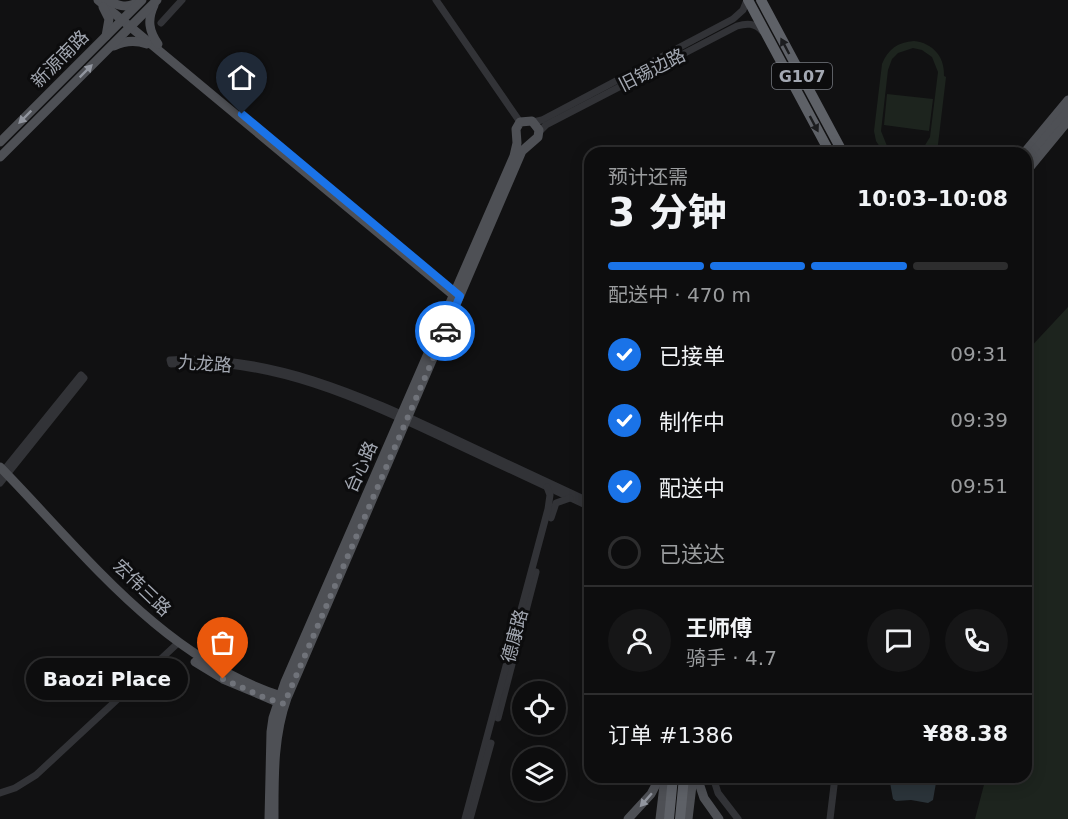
<!DOCTYPE html>
<html lang="zh">
<meta charset="utf-8">
<style>
body{margin:0;font-family:"DejaVu Sans","Noto Sans SC",sans-serif;background:#161617;color:#f1f3f6;height:100vh;display:flex;flex-direction:column;font-size:22px;white-space:nowrap}
*{box-sizing:border-box;margin:0}
p{font-size:20px;color:#9a9c9e}
.icon{flex:none;width:33px;height:33px;fill:none;stroke:currentColor;stroke-width:2;stroke-linecap:round;stroke-linejoin:round}
.map{position:relative;flex:1;overflow:hidden}
.drawer{position:absolute;left:584px;top:147px;width:448px;height:636px;display:flex;flex-direction:column;background:#0d0d0e;border-radius:18px;box-shadow:0 3px 15px #0003,0 0 0 2px #2d2d2e}
.drawer>*{flex:none}
.tools{position:absolute;left:512px;top:681px;display:grid;gap:12px}
.tools a{display:grid;place-items:center;width:54px;height:54px;border-radius:50%;background:#0d0d0e;box-shadow:0 3px 15px #0003,0 0 0 2px #2d2d2e;font-size:30px}
.pin{position:absolute;display:grid;place-items:center;width:51px;height:51px;color:#fff;margin:-62px -26px;border-radius:50% 50% 50% 0;rotate:-45deg;box-shadow:0 0 6px #0007}
.pin .icon{rotate:45deg}
.courier{position:absolute;display:grid;place-items:center;width:60px;height:60px;margin:-30px;border:4px solid #1a73e8;border-radius:50%;background:#fff;color:#222;box-shadow:0 2px 8px #0007}
.bubble{position:absolute;height:42px;border-radius:21px;background:#0d0d0e;box-shadow:0 3px 15px #0003,0 0 0 2px #2d2d2e;font-size:20px;font-weight:700;line-height:42px;text-align:center}
.summary em{font-style:normal;font-weight:700}
.summary div{display:flex;flex-direction:column-reverse}
.summary{display:flex;align-items:center;justify-content:space-between;height:102px;padding:0 24px}
h1{font-size:39px;font-weight:700;line-height:45px}
.bar{display:grid;grid-template-columns:repeat(4,1fr);gap:9px 6px;align-content:center;height:72px;padding:0 24px}
.bar i{height:8px;border-radius:4px;background:#2d2d2e}
.bar .on{background:#1a73e8}
.bar p{grid-column:span 4}
.line{display:flex;align-items:center;gap:15px;padding:0 24px;border-top:2px solid #2d2d2e}
.line div{flex:1}
.round{display:grid;place-items:center;flex:none;width:63px;height:63px;border-radius:32px;background:#161617}
ol{padding:0 24px;list-style:none}
li{display:flex;align-items:center;gap:18px;height:66px}
li p{margin-inline-start:auto}
li .icon{padding:6px;border-radius:50%;background:#1a73e8;color:#fff;stroke-width:4}
li:last-child{color:#9a9c9e}
li i{width:33px;height:33px;border:3px solid #2d2d2e;border-radius:50%}
.map>svg:first-child{display:block}
.green{fill:#1d241e}
.water{fill:#2b343a}
.lines{fill:none;stroke-linecap:round;stroke-linejoin:round}
.minor{stroke:#323337;stroke-width:7}
.major{stroke:#4e5055;stroke-width:9}
.highway{stroke:#5e6167;stroke-width:10}
.oneway{fill:#1c1d1f}
.oneway2{fill:#92969f}
.done{stroke:#70737a;stroke-width:6;stroke-dasharray:0 10.8}
.route{stroke:#1a73e8;stroke-width:8}
.labels{text-anchor:middle;stroke-width:6;stroke-linejoin:round;paint-order:stroke}
.shield{fill:#0c0c0d;stroke:#767980;stroke-width:1.5}
.shield-label{font-size:16px;font-weight:bold;fill:#a3a8b2}
.street-label{font-size:18px;fill:#a3a8b2;stroke:#0c0c0d}
</style>
<div class="map">
<svg width="1068" height="819" viewBox="0 0 1068 819">
<rect width="100%" height="100%" fill="#111112"/>
<g class="green">
<path d="M914,41C933,43 945,57 944,76L946,77L937,153H914L924,147L930,137L938,72L932,57L922,50L913,48L898,53L892,59L888,70L881,131L887,146L897,153H884L876,141L874,131L882,64C888,49 898,42 914,41Z"/>
<path d="M887,94L933,99L929,131L884,125Z"/>
<path d="M1068,307V819H975L986,777H1026V352Z"/>
</g>
<path class="water" d="M889,777H937L933,800L928,803L911,800L896,801L893,799Z"/>
<g class="lines">
<g class="minor">
<path d="M436,0L520,122"/>
<path d="M161,23L182,0"/>
<path d="M533,122L542,120L733,19L743,10L747,0"/>
<path d="M539,132L546,125L737,26C747,23 755,23 762,31"/>
<path d="M0,475L81,375L84,378L0,483"/>
<path d="M590,502C542,480 496,458 449,436C361,395 269,353 170,360L171,364C269,356 362,400 449,441C496,463 542,485 590,507"/>
<path d="M551,518L556,503L570,498"/>
<path d="M498,718L536,572"/>
<path d="M713,777L718,793L738,819"/>
<path d="M0,793L15,788L36,775L178,643"/>
<path d="M465,819L548,509L550,495L547,487"/>
<path d="M470,819L491,743"/>
<path d="M830,819L835,777"/>
</g>
<g class="major">
<path d="M98,0L458,299"/>
<path d="M106,0C117,5 126,9 136,3"/>
<path d="M154,5C147,20 149,31 158,44"/>
<path d="M103,7L109,19L106,36"/>
<path d="M114,46C126,40 136,40 147,44"/>
<path d="M0,142L142,0"/>
<path d="M1024,153L1068,100"/>
<path d="M0,157L157,0"/>
<path d="M1026,161L1068,111"/>
<path d="M1026,172L1068,121"/>
<path d="M0,467C85,554 163,659 284,697"/>
<path d="M195,662L223,679L282,704"/>
<path d="M697,777L704,798L719,819"/>
<path d="M269,819L271,732L273,718L285,682L514,156L517,143L516,129L520,122L532,121L539,130L538,137L522,151L287,698C273,737 274,778 274,819"/>
<path d="M628,819L651,794L660,777"/>
<path d="M660,819L665,777"/>
<path d="M688,819L693,777"/>
</g>
<g class="highway">
<path d="M748,0L830,153"/>
<path d="M761,0L843,153"/>
<path d="M669,819L673,777"/>
<path d="M680,819L684,777"/>
</g>
</g>
<defs><path id="oneway-solid" d="M-6-.8H1V-3.2L6.5 0L1 3.2V.8H-6Z" transform="scale(1.5)"/></defs>
<g class="oneway">
<use href="#oneway-solid" transform="translate(785 46) rotate(-118)"/>
<use href="#oneway-solid" transform="translate(814 124) rotate(62)"/>
</g>
<g class="oneway2">
<use href="#oneway-solid" transform="translate(86 71) rotate(-45)"/>
<use href="#oneway-solid" transform="translate(25 117) rotate(135)"/>
<use href="#oneway-solid" transform="translate(646 800) rotate(131)"/>
</g>
<g class="lines">
<path class="done" d="M223,679L263,697L284,704L445,331"/>
<path class="route" d="M242,114L460,296L445,331"/>
</g>
<g class="labels">
<rect class="shield" x="772" y="63" width="60" height="26" rx="4.5"/>
<g class="shield-label">
<text x="802" y="82">G107</text>
</g>
<g class="street-label">
<text transform="translate(60 59) rotate(-45)" y="6">新源南路</text>
<text transform="translate(652 70) rotate(-27)" y="6">旧锡边路</text>
<text transform="translate(205 364) rotate(4)" y="6">九龙路</text>
<text transform="translate(361 467) rotate(-66)" y="6">台心路</text>
<text transform="translate(142 588) rotate(44)" y="6">宏伟三路</text>
<text transform="translate(515 636) rotate(-75)" y="6">德康路</text>
</g>
</g>
</svg>
<div class="tools">
<a><svg class="icon" aria-label="locate" viewBox="0 0 24 24"><circle cx="12" cy="12" r="6"/><path d="M12 2v4M12 18v4M2 12h4M18 12h4"/></svg></a>
<a><svg class="icon" aria-label="layers" viewBox="0 0 24 24"><path d="M12 4l9 5-9 5-9-5zM3 14l9 5 9-5"/></svg></a>
</div>
<div class="pin" style="left:223px;top:679px;background:#ea580c"><svg class="icon" aria-label="bag" viewBox="0 0 24 24"><path d="M5 8h14l-1 12H6zM9 8a3 3 0 0 1 6 0"/></svg></div>
<div class="pin" style="left:242px;top:114px;background:#1f2937"><svg class="icon" aria-label="home" viewBox="0 0 24 24"><path d="M3 11l9-7 9 7M6 9v11h12V9"/></svg></div>
<div class="courier" style="left:445px;top:331px"><svg class="icon" aria-label="car" viewBox="0 0 24 24"><path d="M5 17H2v-5l4-1 3-4h7l3 4 3 1v5h-3M9 17h6M6 11h13"/><circle cx="7" cy="17" r="2"/><circle cx="17" cy="17" r="2"/></svg></div>
<div class="bubble" style="left:26px;top:658px;width:162px">Baozi Place</div>
<section class="drawer">
<div class="summary"><div><h1>3 分钟</h1><p>预计还需</p></div><em>10:03–10:08</em></div>
<div class="bar"><i class="on"></i><i class="on"></i><i class="on"></i><i></i><p>配送中 · 470 m</p></div>
<ol>
<li><svg class="icon" aria-label="check" viewBox="0 0 24 24"><path d="M5 12l5 5 9-10"/></svg>已接单<p>09:31</p></li>
<li><svg class="icon" aria-label="check" viewBox="0 0 24 24"><path d="M5 12l5 5 9-10"/></svg>制作中<p>09:39</p></li>
<li><svg class="icon" aria-label="check" viewBox="0 0 24 24"><path d="M5 12l5 5 9-10"/></svg>配送中<p>09:51</p></li>
<li><i></i>已送达</li>
</ol>
<div class="line" style="height:108px"><a class="round"><svg class="icon" aria-label="person" viewBox="0 0 24 24"><circle cx="12" cy="8" r="4"/><path d="M4 21q1-7 8-7t8 7"/></svg></a><div><b>王师傅</b><p>骑手 · 4.7</p></div><a class="round"><svg class="icon" aria-label="chat" viewBox="0 0 24 24"><path d="M4 5h16v11H9l-5 4z"/></svg></a><a class="round"><svg class="icon" aria-label="phone" viewBox="0 0 24 24"><path d="M5 4h4l2 5-3 2q2 4 5 5l2-3 5 2v4C11 20 4 13 5 4z"/></svg></a></div>
<div class="line" style="height:78px"><div>订单 #1386</div><b>¥88.38</b></div>
</section>
</div>
